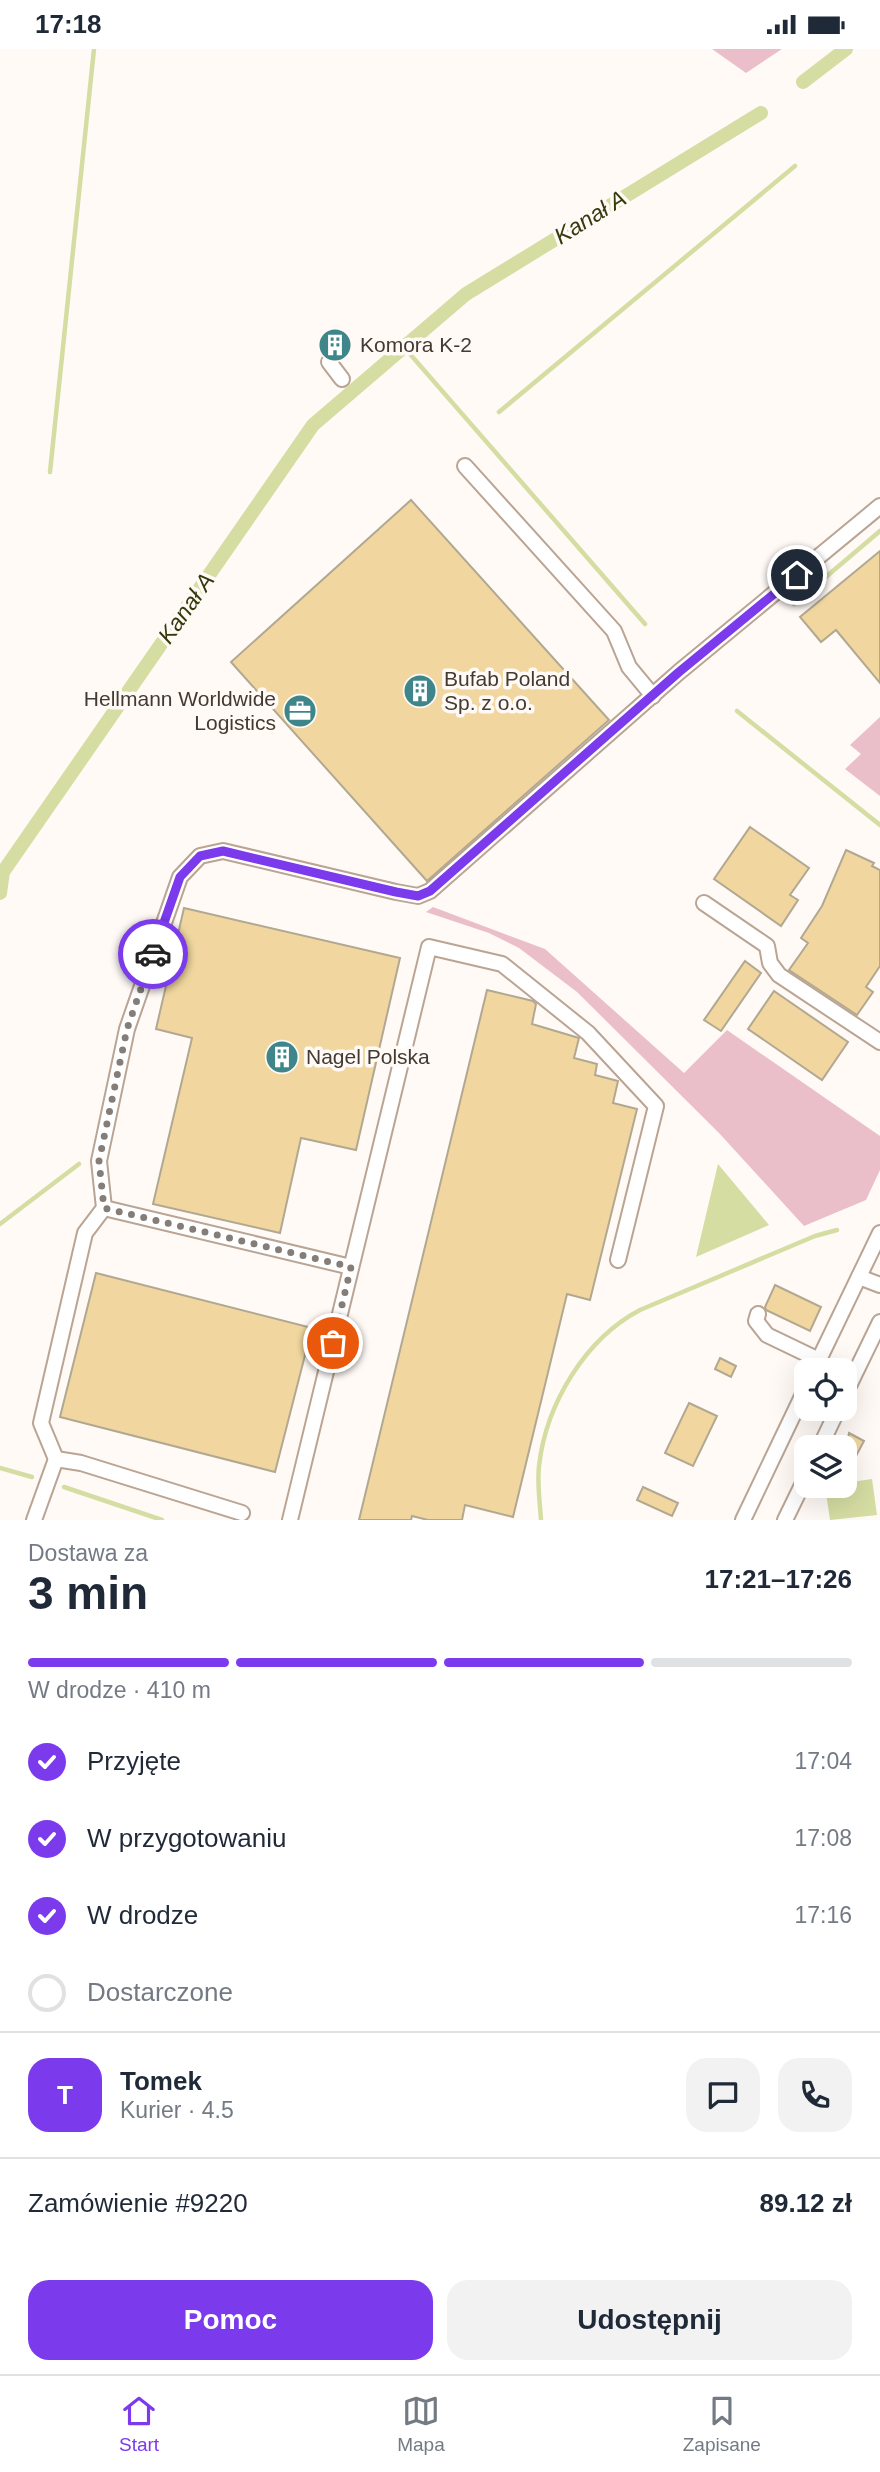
<!DOCTYPE html>
<html lang="pl">
<meta charset="utf-8">
<style>
body{margin:0;font-family:Helvetica,sans-serif;background:#f2f2f3;color:#1f2937;height:100vh;display:flex;flex-direction:column;font-size:26px;white-space:nowrap}
*{box-sizing:border-box;margin:0}
p{font-size:23px;color:#747a83}
.icon{flex:none;width:38px;height:38px;fill:none;stroke:currentColor;stroke-width:2;stroke-linecap:round;stroke-linejoin:round}
.map{position:relative;height:1471px;overflow:hidden}
.side{display:flex;flex-direction:column;background:#fff;flex:1}
.side>*{flex:none}
.buttons{position:absolute;left:794px;top:1309px;display:grid;gap:14px}
.buttons a{display:grid;place-items:center;width:63px;height:63px;border-radius:14px;background:#fff;box-shadow:0 7px 28px #0002;font-size:35px}
.pin{position:absolute;display:grid;place-items:center;width:60px;height:60px;color:#fff;margin:-30px;border:4px solid #fff;border-radius:50%;box-shadow:0 2px 7px #0007}
.courier{position:absolute;display:grid;place-items:center;width:70px;height:70px;margin:-35px;border:5px solid #7c3aed;border-radius:50%;background:#fff;color:#222;box-shadow:0 2px 9px #0007}
.summary em{font-style:normal;font-weight:700}
.summary div{display:flex;flex-direction:column-reverse}
.summary{display:flex;align-items:center;justify-content:space-between;height:119px;padding:0 28px}
h1{font-size:46px;font-weight:700;line-height:52px}
.bar{display:grid;grid-template-columns:repeat(4,1fr);gap:10px 7px;align-content:center;height:84px;padding:0 28px}
.bar i{height:9px;border-radius:5px;background:#e0e1e3}
.bar .current{background:#7c3aed}
.bar p{grid-column:span 4}
.line{display:flex;align-items:center;gap:18px;padding:0 28px;border-top:2px solid #e0e1e3}
.line div{flex:1}
.round{display:grid;place-items:center;flex:none;width:74px;height:74px;border-radius:21px;background:#f2f2f3}
ol{padding:0 28px;list-style:none}
li{display:flex;align-items:center;gap:21px;height:77px}
li p{margin-inline-start:auto}
li .icon{padding:7px;border-radius:50%;background:#7c3aed;color:#fff;stroke-width:4}
li:last-child{color:#747a83}
li i{width:38px;height:38px;border:4px solid #e0e1e3;border-radius:50%}
.cta{display:flex;gap:14px;margin-top:auto;padding:14px 28px}
.cta a{flex:1;height:80px;border-radius:21px;background:#7c3aed;color:#fff;font-size:28px;font-weight:700;line-height:80px;text-align:center}
.cta a+a{background:#f2f2f3;color:#1f2937}
.status{display:flex;justify-content:space-between;align-items:center;height:49px;padding:0 35px;background:#fff;direction:ltr}
.status svg{height:19px;fill:currentColor}
.dock{display:flex;justify-content:space-around;align-items:center;height:98px;border-top:2px solid #e0e1e3;background:#fff;font-size:19px;color:#747a83}
.dock a{display:grid;justify-items:center;gap:4px}
.dock .current{color:#7c3aed}
.map>svg:first-child{display:block}
.green{fill:#ebbfca}
.water{fill:#d5dda3}
.lines{fill:none;stroke-linecap:round;stroke-linejoin:round}
.stream{stroke:#d5dda3;stroke-width:4.5}
.canal{stroke:#d5dda3;stroke-width:14}
.building{fill:#f1d79f;stroke:#b2a891;stroke-width:2}
.minor-casing{stroke:#baa494;stroke-width:18}
.minor{stroke:#fff;stroke-width:14}
.done{stroke:#857d77;stroke-width:7;stroke-dasharray:0 12.6}
.route{stroke:#7c3aed;stroke-width:9}
.labels{text-anchor:middle;stroke-width:7;stroke-linejoin:round;paint-order:stroke}
.poi-label{font-size:21px;fill:#433a33;stroke:#fffaf6;text-anchor:start}
.water-label{font-size:23px;font-style:italic;fill:#353a0d;stroke:#fffaf6}
</style>
<div class="status"><b>17:18</b><svg viewBox="0 0 49 12"><path d="M0 12V9h3v3zM5 12V6h3v6zM10 12V3h3v9zM15 12V0h3v12zM26 1h20v11H26zM47 4h2v5h-2z"/></svg></div>
<div class="map">
<svg width="880" height="1471" viewBox="0 0 880 1471">
<rect width="100%" height="100%" fill="#fffaf6"/>
<g class="green">
<path d="M712,0H782L746,24Z"/>
<path d="M880,668V747L845,720L861,705L850,696Z"/>
<path d="M433,858L545,900L684,1024L727,981L880,1087V1121L866,1151L804,1177L719,1084L577,943L519,899L489,884L426,863Z"/>
</g>
<g class="water">
<path d="M718,1115L769,1176L696,1208Z"/>
<path d="M872,1430L877,1466L830,1471L825,1437H845V1434Z"/>
</g>
<g class="lines">
<g class="stream">
<path d="M403,297L645,575"/>
<path d="M499,363L795,117"/>
<path d="M50,423L94,0"/>
<path d="M794,555L880,482"/>
<path d="M737,662L880,776"/>
<path d="M0,1175L79,1115"/>
<path d="M0,1419L32,1428"/>
<path d="M64,1438L162,1471"/>
<path d="M541,1471C540,1454 537,1435 539,1417C546,1355 585,1290 640,1261L815,1187L837,1181"/>
</g>
<g class="canal">
<path d="M803,33L846,0"/>
<path d="M0,844L3,823L313,376L466,245L761,64"/>
</g>
</g>
<g class="building">
<path d="M337,285L346,296L334,305L324,296Z"/>
<path d="M411,451L609,671L427,832L231,613Z"/>
<path d="M880,502V634L836,581L821,593L800,568Z"/>
<path d="M750,778L809,819L790,846L798,851L781,877L714,830Z"/>
<path d="M846,801L874,814L872,817L880,821V917L866,938L873,943L857,966L789,921L808,894L801,889L822,857Z"/>
<path d="M184,859L400,909L356,1101L301,1089L280,1184L153,1155L192,989L156,980Z"/>
<path d="M745,912L761,924L721,982L704,971Z"/>
<path d="M487,941L533,952L536,955L532,975L579,989L574,1009L597,1015L595,1026L618,1032L613,1054L637,1060L590,1251L567,1245L513,1468L465,1456L462,1471H428L412,1467L411,1471H359Z"/>
<path d="M774,942L848,993L822,1031L748,980Z"/>
<path d="M96,1224L312,1279L275,1423L60,1368Z"/>
<path d="M775,1236L821,1258L810,1282L766,1261L765,1258Z"/>
<path d="M720,1309L736,1317L731,1328L715,1320Z"/>
<path d="M689,1354L717,1367L693,1417L665,1404Z"/>
<path d="M849,1384L864,1392L855,1409L845,1404Z"/>
<path d="M643,1438L678,1454L672,1467L637,1451Z"/>
</g>
<g class="lines">
<defs>
<g id="minor">
<path d="M329,313L342,330"/>
<path d="M465,417L614,582L629,618L653,647"/>
<path d="M704,854L767,897L770,914L779,926L880,993"/>
<path d="M104,1159L351,1218"/>
<path d="M859,1228L880,1236"/>
<path d="M758,1265L756,1272L767,1286L819,1311"/>
<path d="M814,1321L880,1184"/>
<path d="M845,1345L880,1273"/>
<path d="M820,1398L838,1360"/>
<path d="M56,1410L41,1374L85,1184L104,1159L99,1112L127,980L180,828L200,807L223,802L396,843L418,847L430,842L679,623L880,457"/>
<path d="M34,1471L56,1410L81,1414L242,1464"/>
<path d="M290,1471L429,898L502,915L588,984L656,1057L618,1211"/>
<path d="M743,1471L807,1337"/>
<path d="M785,1471L807,1426"/>
</g>
</defs>
<use href="#minor" class="minor-casing"/>
<use href="#minor" class="minor"/>
</g>
<g class="lines">
<path class="done" d="M153,905L127,980L99,1112L104,1159L351,1218L333,1294"/>
<path class="route" d="M153,905L180,828L200,807L223,802L396,843L418,847L430,842L679,623L797,526"/>
</g>
<defs>
<symbol id="building-disc" viewBox="-11 -11 22 22"><circle r="9.5" fill="#3e868a" stroke="#fffaf6"/><path d="M-4-6H4V6H1V3H-1V6H-4ZM-2.5-4.3h1.7v1.8h-1.7ZM.8-4.3h1.7v1.8H.8ZM-2.5-1h1.7V.8h-1.7ZM.8-1h1.7V.8H.8Z" fill="#fff"/></symbol>
<symbol id="office-disc" viewBox="-11 -11 22 22"><circle r="9.5" fill="#3e868a" stroke="#fffaf6"/><path d="M-6-3h4V-5.5h4V-3h4V5H-6ZM-1-4.5V-3h2v-1.5ZM-6 0V1H6V0Z" fill="#fff"/></symbol>
</defs>
<g fill-rule="evenodd">
<use href="#building-disc" x="316" y="277" width="38" height="38"/>
<use href="#building-disc" x="401" y="623" width="38" height="38"/>
<use href="#office-disc" x="281" y="643" width="38" height="38"/>
<use href="#building-disc" x="263" y="989" width="38" height="38"/>
</g>
<g class="labels">
<g class="poi-label">
<text x="360" y="303">Komora K-2</text>
<text x="444" y="637">Bufab Poland<tspan x="444" dy="24">Sp. z o.o.</tspan></text>
<text x="276" y="657" text-anchor="end">Hellmann Worldwide<tspan x="276" dy="24">Logistics</tspan></text>
<text x="306" y="1015">Nagel Polska</text>
</g>
<g class="water-label">
<text transform="translate(590 168) rotate(-32)" y="8">Kanał A</text>
<text transform="translate(186 559) rotate(-55)" y="8">Kanał A</text>
</g>
</g>
</svg>
<div class="buttons">
<a><svg class="icon" aria-label="locate" viewBox="0 0 24 24"><circle cx="12" cy="12" r="6"/><path d="M12 2v4M12 18v4M2 12h4M18 12h4"/></svg></a>
<a><svg class="icon" aria-label="layers" viewBox="0 0 24 24"><path d="M12 4l9 5-9 5-9-5zM3 14l9 5 9-5"/></svg></a>
</div>
<div class="pin" style="left:333px;top:1294px;background:#ea580c"><svg class="icon" aria-label="bag" viewBox="0 0 24 24"><path d="M5 8h14l-1 12H6zM9 8a3 3 0 0 1 6 0"/></svg></div>
<div class="pin" style="left:797px;top:526px;background:#1f2937"><svg class="icon" aria-label="home" viewBox="0 0 24 24"><path d="M3 11l9-7 9 7M6 9v11h12V9"/></svg></div>
<div class="courier" style="left:153px;top:905px"><svg class="icon" aria-label="car" viewBox="0 0 24 24"><path d="M5 17H2v-5l4-1 3-4h7l3 4 3 1v5h-3M9 17h6M6 11h13"/><circle cx="7" cy="17" r="2"/><circle cx="17" cy="17" r="2"/></svg></div>
</div>
<section class="side">
<div class="summary"><div><h1>3 min</h1><p>Dostawa za</p></div><em>17:21–17:26</em></div>
<div class="bar"><i class="current"></i><i class="current"></i><i class="current"></i><i></i><p>W drodze · 410 m</p></div>
<ol>
<li><svg class="icon" aria-label="check" viewBox="0 0 24 24"><path d="M5 12l5 5 9-10"/></svg>Przyjęte<p>17:04</p></li>
<li><svg class="icon" aria-label="check" viewBox="0 0 24 24"><path d="M5 12l5 5 9-10"/></svg>W przygotowaniu<p>17:08</p></li>
<li><svg class="icon" aria-label="check" viewBox="0 0 24 24"><path d="M5 12l5 5 9-10"/></svg>W drodze<p>17:16</p></li>
<li><i></i>Dostarczone</li>
</ol>
<div class="line" style="height:126px"><b class="round" style="background:#7c3aed;color:#fff">T</b><div><b>Tomek</b><p>Kurier · 4.5</p></div><a class="round"><svg class="icon" aria-label="chat" viewBox="0 0 24 24"><path d="M4 5h16v11H9l-5 4z"/></svg></a><a class="round"><svg class="icon" aria-label="phone" viewBox="0 0 24 24"><path d="M5 4h4l2 5-3 2q2 4 5 5l2-3 5 2v4C11 20 4 13 5 4z"/></svg></a></div>
<div class="line" style="height:91px"><div>Zamówienie #9220</div><b>89.12 zł</b></div>
<div class="cta"><a>Pomoc</a><a>Udostępnij</a></div>
</section>
<nav class="dock">
<a class="current"><svg class="icon" aria-label="home" viewBox="0 0 24 24"><path d="M3 11l9-7 9 7M6 9v11h12V9"/></svg>Start</a>
<a><svg class="icon" aria-label="map" viewBox="0 0 24 24"><path d="M3 6l6-2 6 2 6-2v14l-6 2-6-2-6 2zM9 4v14M15 6v14"/></svg>Mapa</a>
<a><svg class="icon" aria-label="saved" viewBox="0 0 24 24"><path d="M7 4h10v16l-5-4-5 4z"/></svg>Zapisane</a>
</nav>
